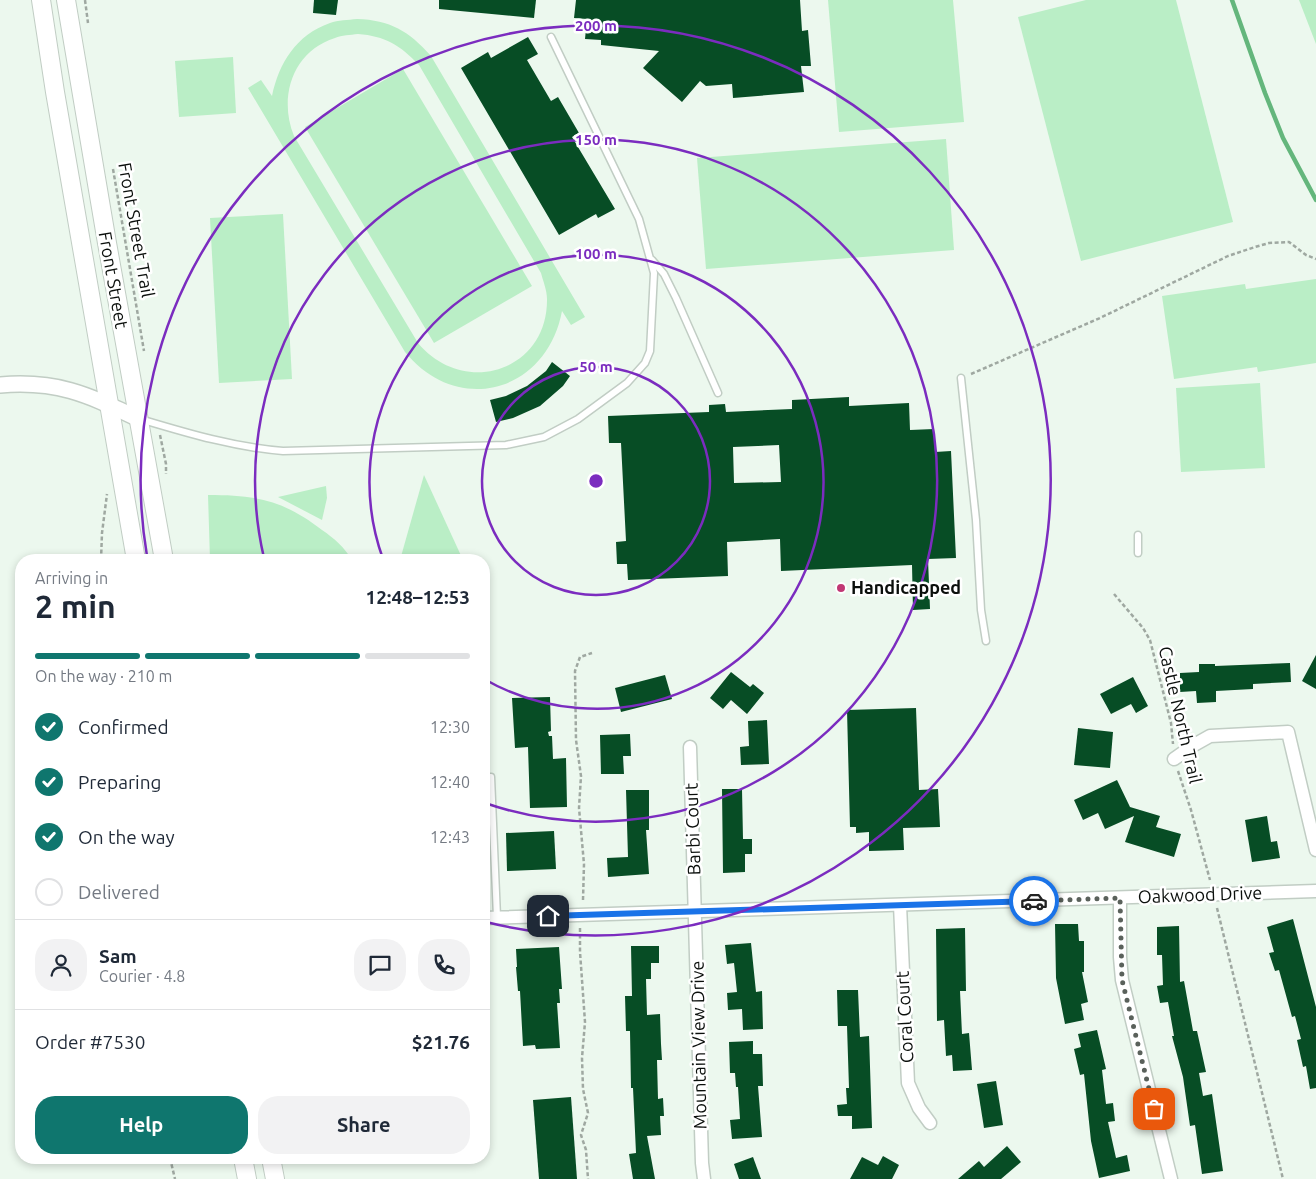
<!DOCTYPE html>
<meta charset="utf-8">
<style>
body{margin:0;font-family:Ubuntu,sans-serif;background:#f2f2f3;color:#1f2937;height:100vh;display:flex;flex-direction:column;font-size:19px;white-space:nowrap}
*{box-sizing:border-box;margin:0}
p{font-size:16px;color:#747a83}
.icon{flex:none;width:28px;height:28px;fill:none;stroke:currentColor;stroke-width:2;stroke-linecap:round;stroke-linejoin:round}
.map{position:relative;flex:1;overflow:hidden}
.panel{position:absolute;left:15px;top:554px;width:475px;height:610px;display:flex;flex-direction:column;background:#fff;border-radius:20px;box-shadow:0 2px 8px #0003}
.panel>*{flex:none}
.pin{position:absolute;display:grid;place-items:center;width:42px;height:42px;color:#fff;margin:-21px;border-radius:10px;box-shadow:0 2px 8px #0006}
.courier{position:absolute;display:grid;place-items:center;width:50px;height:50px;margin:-25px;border:4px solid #1a73e8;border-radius:50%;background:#fff;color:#222;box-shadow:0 1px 6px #0007}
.headline em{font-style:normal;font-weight:600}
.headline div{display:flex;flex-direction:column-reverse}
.headline{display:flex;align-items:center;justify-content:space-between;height:85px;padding:0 20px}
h1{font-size:32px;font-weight:600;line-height:38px}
.bar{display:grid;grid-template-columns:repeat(4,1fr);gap:8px 5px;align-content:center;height:60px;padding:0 20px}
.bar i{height:6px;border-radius:4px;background:#e0e1e3}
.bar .current{background:#0f766e}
.bar p{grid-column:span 4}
.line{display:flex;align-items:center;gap:12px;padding:0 20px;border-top:1px solid #e0e1e3}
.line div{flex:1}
.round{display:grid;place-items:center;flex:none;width:52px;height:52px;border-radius:20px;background:#f2f2f3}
ol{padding:0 20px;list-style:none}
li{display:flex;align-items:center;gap:15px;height:55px}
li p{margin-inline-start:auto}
li .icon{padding:5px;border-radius:50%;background:#0f766e;color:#fff;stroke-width:4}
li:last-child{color:#747a83}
li i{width:28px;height:28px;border:2px solid #e0e1e3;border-radius:50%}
.button{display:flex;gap:10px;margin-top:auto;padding:10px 20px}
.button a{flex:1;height:58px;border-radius:20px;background:#0f766e;color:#fff;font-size:20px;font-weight:600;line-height:58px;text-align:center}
.button a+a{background:#f2f2f3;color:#1f2937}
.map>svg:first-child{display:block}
.green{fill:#baeec6;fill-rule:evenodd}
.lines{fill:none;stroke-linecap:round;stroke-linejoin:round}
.stream{stroke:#64b67c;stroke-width:4.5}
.building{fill:#074d25;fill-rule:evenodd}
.service-casing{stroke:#c1cdc4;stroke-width:9}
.minor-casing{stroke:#c1cdc4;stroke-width:15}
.tertiary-casing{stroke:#c1cdc4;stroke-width:18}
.secondary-casing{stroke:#c1cdc4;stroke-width:20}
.path{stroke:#9fa8a1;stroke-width:2.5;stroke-dasharray:4 2.5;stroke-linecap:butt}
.service{stroke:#fff;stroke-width:6}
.minor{stroke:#fff;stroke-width:12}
.tertiary{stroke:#fff;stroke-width:15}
.secondary{stroke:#fff;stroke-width:18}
.done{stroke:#5a615b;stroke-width:5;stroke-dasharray:0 9}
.route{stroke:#1a73e8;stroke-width:6}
.ring{fill:none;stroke:#7b2cbf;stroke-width:2.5}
.poi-dot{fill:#c13874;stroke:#fff;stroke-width:2}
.labels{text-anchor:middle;stroke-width:5;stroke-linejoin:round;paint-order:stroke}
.street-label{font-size:18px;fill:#0b0f0c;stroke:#fff}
.poi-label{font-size:18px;font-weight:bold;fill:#0b0f0c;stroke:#fff;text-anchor:start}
.centre{fill:#7b2cbf;stroke:#fff;stroke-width:2.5}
.ring-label{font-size:15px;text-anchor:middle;font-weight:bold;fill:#7b2cbf;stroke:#fff;stroke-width:5;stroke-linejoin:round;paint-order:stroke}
</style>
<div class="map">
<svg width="1316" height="1179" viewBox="0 0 1316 1179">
<rect width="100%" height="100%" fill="#ecf8ee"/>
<g class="green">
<path d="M828,0H953L964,122L839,132Z"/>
<path d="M1086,0H1176L1233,222L1081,261L1018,17Z"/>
<path d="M1299,0H1316V44Z"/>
<path d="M357,19C390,20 409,31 431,56L585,317L571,325L562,311C547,392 458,417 405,352L248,88L261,80L272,96C279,63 296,35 330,23C338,20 348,20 357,19ZM358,34C385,36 400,45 419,65L541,273C543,281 547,290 547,299C548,371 464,398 418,343L294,136C278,97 293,51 335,38C342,35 350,35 358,34Z"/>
<path d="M233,57L236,113L179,117L175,61Z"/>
<path d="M403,69L532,286L434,343L305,127Z"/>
<path d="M946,139L954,250L706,269L697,158Z"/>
<path d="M283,214L292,379L219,383L210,218Z"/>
<path d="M1316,279V363L1258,372L1257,367L1174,379L1162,296L1245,284L1246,289Z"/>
<path d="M1260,383L1265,468L1181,472L1176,388Z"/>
<path d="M424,475L463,560H400Z"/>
<path d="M326,486L327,498L322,520L278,497Z"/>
<path d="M208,495C256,495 283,500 322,530C334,538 345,548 352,560H210Z"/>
</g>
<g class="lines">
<path class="stream" d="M1232,0L1265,93L1283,138L1316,200"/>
</g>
<g class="building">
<path d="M314,0H338L336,15L313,13Z"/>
<path d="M439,0H536L534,18L439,9Z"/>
<path d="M576,0H800L802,31L808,30L811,66H801L804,92L733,98L732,84L706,86L700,81L682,102L643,68L659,51L601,45V40L585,39L587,19L574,18Z"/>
<path d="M528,37L538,54L527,60L551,101L558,97L579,133L572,137L615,209L598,218L596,214L559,235L461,68L488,52L491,58Z"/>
<path d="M552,362L570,376L563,386L540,406L513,418L496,422L490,400L506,396L527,386L546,371Z"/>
<path d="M849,397V406L909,403L910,430L934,429L935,452L951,451L956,558L928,559L930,609L913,610L912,565L781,571L780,539L727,542L728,576L628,580L627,564H617L616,542L626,541L621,443H609L608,416L709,412V405L725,404L726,412L792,409V400ZM779,445L781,482L734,483L733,447Z"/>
<path d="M1316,655V689L1302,681Z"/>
<path d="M1290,663L1291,682L1253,684V689L1216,691V702L1197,703L1196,691L1180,692V673L1199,672V664H1215V666Z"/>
<path d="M731,672L750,687L753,684L764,693L747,714L731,700L723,709L710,698Z"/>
<path d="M665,675L672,699L621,712L615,688Z"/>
<path d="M1133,677L1148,706L1136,713L1131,704L1111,714L1100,694Z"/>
<path d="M550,697L551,731L548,732L549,736H552L553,759L566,758L567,807L530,808L528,747L515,748L512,698Z"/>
<path d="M916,708L919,790L938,789L940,827L903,828L904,850L869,851V832L856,833V827H850L847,710Z"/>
<path d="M767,720L769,764L741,765L740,747L749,746L748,721Z"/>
<path d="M1078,728L1113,732L1110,768L1074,765Z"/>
<path d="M630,734L631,756H623L624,774H601L600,735Z"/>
<path d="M1117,780L1130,807L1160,816L1156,827L1181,834L1174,857L1125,842L1134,816L1105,829L1098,813L1083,820L1074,800Z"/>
<path d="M722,789H742L743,839H752V854H745V872L723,873Z"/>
<path d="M626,790H649V830H646L649,874L608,877L607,858L628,857Z"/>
<path d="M1267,816L1271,842L1277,841L1280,858L1252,862L1245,820Z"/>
<path d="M554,831L556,869L507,871L506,833Z"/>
<path d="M1293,919L1316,1007V1088L1310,1089L1306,1066L1303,1067L1297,1040L1301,1039L1295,1016L1292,1017L1279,970L1275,971L1269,953L1274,952L1267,927Z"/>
<path d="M1055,924H1078L1079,941H1084V972H1082L1088,1002L1081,1004L1084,1020L1065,1024L1056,978Z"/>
<path d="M1179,926L1180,982L1184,981L1193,1031H1197L1206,1072L1199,1073L1203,1096L1212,1094L1223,1171L1202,1174L1195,1125L1190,1126L1183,1077L1172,1036H1174L1168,1002L1160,1003L1157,986L1163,985L1162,955H1157V927Z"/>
<path d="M965,928L966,991H960L962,1034L969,1033L972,1070L953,1071L952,1055L946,1056L944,1020L937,1021L936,929Z"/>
<path d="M751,943L756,992L762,991L763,1029L743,1030L742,1009L728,1010L727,993L737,992L734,963L727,964L725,945Z"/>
<path d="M631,946H659V963H651V979H646L647,1015L660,1014L661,1044L662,1060H657L658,1099L663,1098L664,1116H660L661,1135L647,1136L655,1179H633L629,1154L636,1153L633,1088H631L630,1031H626L625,996H632Z"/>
<path d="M559,947L562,989H559L560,1003H557L560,1048L536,1049L535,1045L523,1046L520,991H518L516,967H517L516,949Z"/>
<path d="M837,990H858L860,1037L869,1036L872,1128L852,1129V1116H838L837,1105L847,1104L846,1088H849L847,1026H838Z"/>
<path d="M1097,1030L1106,1069L1102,1070L1106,1104L1113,1103L1115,1121L1108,1122L1116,1158L1127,1155L1130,1171L1099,1178L1091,1141L1084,1074L1080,1075L1074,1049L1081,1047L1078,1034Z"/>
<path d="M753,1041V1054H762L763,1086H758L762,1137L732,1139L730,1120L740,1119L738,1087H736L735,1073H730L729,1042Z"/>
<path d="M996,1081L1003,1125L984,1128L977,1084Z"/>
<path d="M571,1097L577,1179H539L533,1100Z"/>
<path d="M1007,1146L1021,1162L1001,1179H958L979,1161L984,1167Z"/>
<path d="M883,1156L899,1165L892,1179H850L862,1157L878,1165Z"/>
<path d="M753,1157L761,1179H739L734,1164Z"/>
</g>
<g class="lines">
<defs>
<g id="service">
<path d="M652,260L664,274L676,298L718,393"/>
<path d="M961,378L976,520L981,610L986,641"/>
<path d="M140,419C187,433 233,447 283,451L506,445L544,437L578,419L627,383L645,363L650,351L654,273L639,219L551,37"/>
<path d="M1138,553V535"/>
<path d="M484,777H491L497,917"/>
</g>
<g id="minor">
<path d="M690,747L702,1163L704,1179"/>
<path d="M1174,759L1194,745L1210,736L1288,732L1316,850"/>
<path d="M1120,898V957L1122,980L1171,1179"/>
<path d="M900,905L908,1083L919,1108L930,1123"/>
<path d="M484,918L1316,891"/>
</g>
<path id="tertiary" d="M0,385C58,380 88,395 139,419"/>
<g id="secondary">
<path d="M41,0L55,92L136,560"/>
<path d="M66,0L107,243L164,560"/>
<path d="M243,1158L247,1179"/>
<path d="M271,1158L275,1179"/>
</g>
</defs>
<use href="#service" class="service-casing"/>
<use href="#minor" class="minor-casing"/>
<use href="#tertiary" class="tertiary-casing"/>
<use href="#secondary" class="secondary-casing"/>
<g class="path">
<path d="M85,0L88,23"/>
<path d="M113,169L144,351"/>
<path d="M971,374L1100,318L1228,256L1255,247L1269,243L1289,242L1306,255L1316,259"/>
<path d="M160,435L166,464V474"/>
<path d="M101,560L102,533L107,494"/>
<path d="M1114,594L1143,628L1150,640L1171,723L1173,744"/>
<path d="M1178,771L1191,810L1210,880"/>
<path d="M583,900L584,864L579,808L581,776L576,740L575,671L580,657L592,653"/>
<path d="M1217,908L1283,1179"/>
<path d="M580,928V952L585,1022L582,1058L583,1089L588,1113L581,1135L586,1150L588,1179"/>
<path d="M170,1158L175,1179"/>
</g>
<use href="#service" class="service"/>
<use href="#minor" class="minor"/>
<use href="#tertiary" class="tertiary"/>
<use href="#secondary" class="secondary"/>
</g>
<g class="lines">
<path class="done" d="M1034,901L1120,898L1122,980L1154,1109"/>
<path class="route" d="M548,916L1034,901"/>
</g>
<g class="ring">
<circle cx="596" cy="481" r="114"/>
<path d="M383 559A227 227 0 1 1 484 679"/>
<path d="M264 558A341 341 0 1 1 485 803"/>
<path d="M147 556A455 455 0 1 1 486 922"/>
</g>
<circle class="poi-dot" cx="841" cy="588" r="5"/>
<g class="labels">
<g class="street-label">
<text transform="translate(136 230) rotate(80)" y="6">Front Street Trail</text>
<text transform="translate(113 280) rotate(80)" y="6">Front Street</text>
<text transform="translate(1180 715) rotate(77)" y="6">Castle North Trail</text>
<text transform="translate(693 829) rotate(-92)" y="6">Barbi Court</text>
<text transform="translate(1200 895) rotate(-2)" y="6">Oakwood Drive</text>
<text transform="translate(905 1017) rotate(-93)" y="6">Coral Court</text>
<text transform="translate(699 1045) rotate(-91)" y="6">Mountain View Drive</text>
</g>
<g class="poi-label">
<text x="851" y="594">Handicapped</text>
</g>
</g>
<circle cx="596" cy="481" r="8" class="centre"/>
<g class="ring-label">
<text x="596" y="31">200 m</text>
<text x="596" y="145">150 m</text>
<text x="596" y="259">100 m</text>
<text x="596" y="372">50 m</text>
</g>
</svg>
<div class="pin" style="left:1154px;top:1109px;background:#ea580c"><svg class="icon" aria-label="bag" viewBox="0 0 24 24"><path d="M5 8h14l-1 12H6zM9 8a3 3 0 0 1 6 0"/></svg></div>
<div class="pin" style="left:548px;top:916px;background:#1f2937"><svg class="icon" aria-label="home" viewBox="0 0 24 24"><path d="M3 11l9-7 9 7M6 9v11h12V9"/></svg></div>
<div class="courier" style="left:1034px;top:901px"><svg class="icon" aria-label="car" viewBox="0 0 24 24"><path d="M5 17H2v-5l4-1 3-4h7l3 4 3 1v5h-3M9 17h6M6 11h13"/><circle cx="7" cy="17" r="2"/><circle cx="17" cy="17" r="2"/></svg></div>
<section class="panel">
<div class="headline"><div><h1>2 min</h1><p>Arriving in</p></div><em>12:48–12:53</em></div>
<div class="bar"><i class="current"></i><i class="current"></i><i class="current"></i><i></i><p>On the way · 210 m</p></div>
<ol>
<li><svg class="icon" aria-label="check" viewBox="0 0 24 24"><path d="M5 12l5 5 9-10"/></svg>Confirmed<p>12:30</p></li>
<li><svg class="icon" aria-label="check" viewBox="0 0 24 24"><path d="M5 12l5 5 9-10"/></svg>Preparing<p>12:40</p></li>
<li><svg class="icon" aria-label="check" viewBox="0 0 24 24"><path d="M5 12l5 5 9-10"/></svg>On the way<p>12:43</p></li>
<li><i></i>Delivered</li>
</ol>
<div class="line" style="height:90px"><a class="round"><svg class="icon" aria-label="person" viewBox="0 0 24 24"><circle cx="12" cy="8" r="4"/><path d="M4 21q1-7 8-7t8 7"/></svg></a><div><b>Sam</b><p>Courier · 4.8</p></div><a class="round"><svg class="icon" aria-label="chat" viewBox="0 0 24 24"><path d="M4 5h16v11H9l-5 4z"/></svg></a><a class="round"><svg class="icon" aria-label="phone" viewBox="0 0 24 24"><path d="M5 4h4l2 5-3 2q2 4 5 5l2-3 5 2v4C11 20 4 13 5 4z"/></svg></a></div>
<div class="line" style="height:65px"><div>Order #7530</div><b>$21.76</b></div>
<div class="button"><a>Help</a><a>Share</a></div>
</section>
</div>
